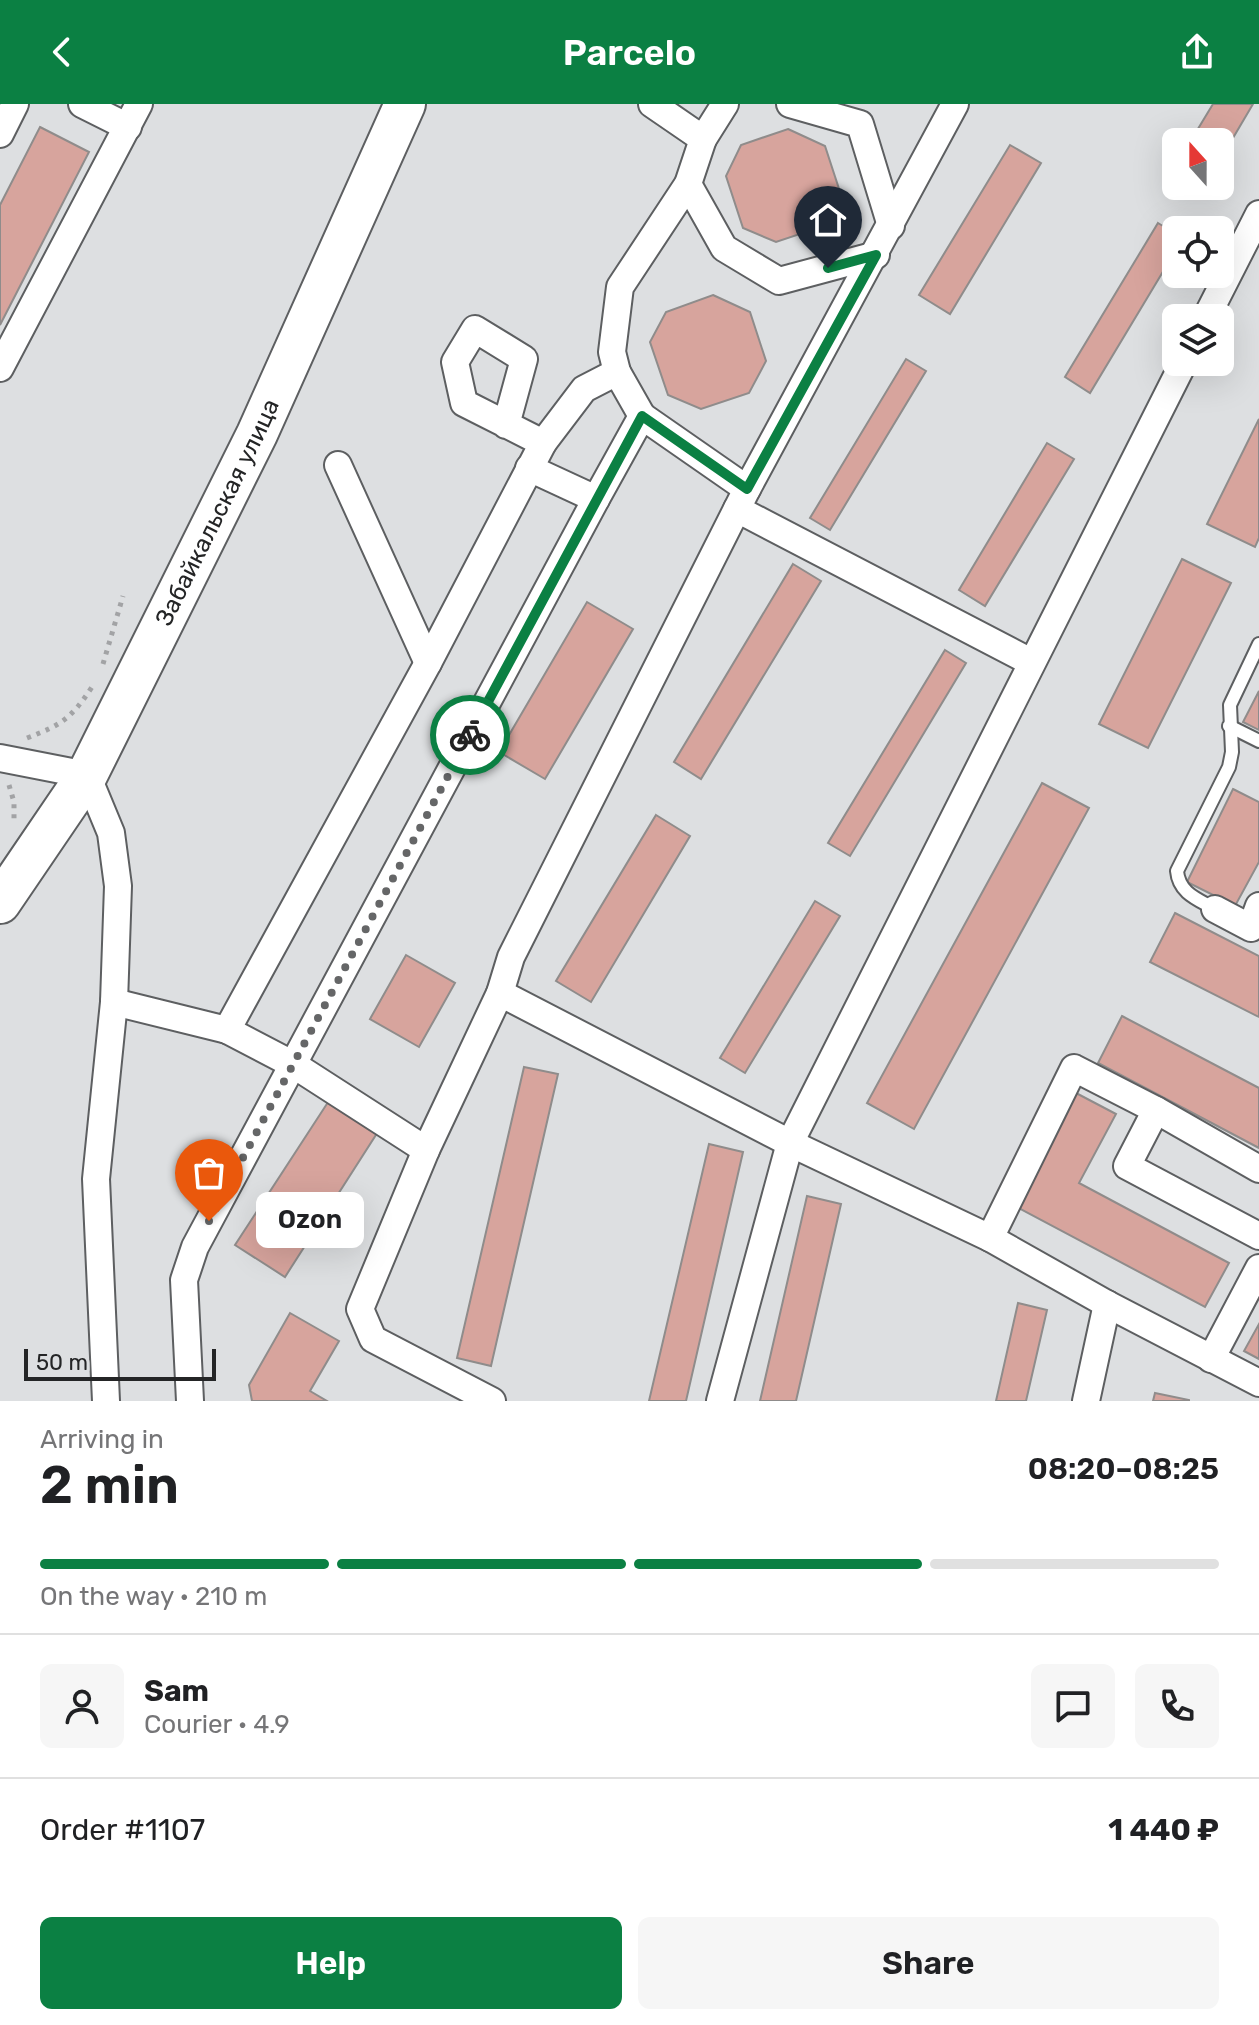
<!DOCTYPE html>
<meta charset="utf-8">
<style>
body{margin:0;font-family:Rubik,sans-serif;background:#f6f6f6;color:#202124;height:100vh;display:flex;flex-direction:column;font-size:30px;white-space:nowrap}
*{box-sizing:border-box;margin:0}
p{font-size:26px;color:#757577}
.icon{flex:none;width:44px;height:44px;fill:none;stroke:currentColor;stroke-width:2;stroke-linecap:round;stroke-linejoin:round}
.map{position:relative;height:1297px;overflow:hidden}
.side{display:flex;flex-direction:column;background:#fff;flex:1}
.side>*{flex:none}
.needle{width:52px;rotate:339deg}
.buttons{position:absolute;left:1162px;top:24px;display:grid;gap:16px}
.buttons a{display:grid;place-items:center;width:72px;height:72px;border-radius:12px;background:#fff;box-shadow:0 8px 32px #0002;font-size:40px}
.scale{position:absolute;left:24px;bottom:20px;width:192px;box-sizing:border-box;padding-left:8px;border:4px solid #242526;border-top:0;font-size:22px;line-height:28px;white-space:nowrap;color:#242526;-webkit-text-stroke:6px #dddfe1;paint-order:stroke}
.pin{position:absolute;display:grid;place-items:center;width:68px;height:68px;color:#fff;margin:-82px -34px;border-radius:50% 50% 50% 0;rotate:-45deg;box-shadow:0 0 8px #0007}
.pin .icon{rotate:45deg}
.courier{position:absolute;display:grid;place-items:center;width:80px;height:80px;margin:-40px;border:6px solid #0b8043;border-radius:50%;background:#fff;color:#222;box-shadow:0 2px 10px #0007}
.bubble{position:absolute;height:56px;border-radius:12px;background:#fff;box-shadow:0 8px 32px #0002;font-size:26px;font-weight:600;line-height:56px;text-align:center}
.overview em{font-style:normal;font-weight:600}
.overview div{display:flex;flex-direction:column-reverse}
.overview{display:flex;align-items:center;justify-content:space-between;height:136px;padding:0 40px}
h1{font-size:52px;font-weight:600;line-height:60px}
.bar{display:grid;grid-template-columns:repeat(4,1fr);gap:12px 8px;align-content:center;height:96px;padding:0 40px}
.bar i{height:10px;border-radius:6px;background:#e0e0e0}
.bar .current{background:#0b8043}
.bar p{grid-column:span 4}
.line{display:flex;align-items:center;gap:20px;padding:0 40px;border-top:2px solid #e0e0e0}
.line div{flex:1}
.round{display:grid;place-items:center;flex:none;width:84px;height:84px;border-radius:12px;background:#f6f6f6}
.button{display:flex;gap:16px;margin-top:auto;padding:16px 40px}
.button a{flex:1;height:92px;border-radius:12px;background:#0b8043;color:#fff;font-size:32px;font-weight:600;line-height:92px;text-align:center}
.button a+a{background:#f6f6f6;color:#202124}
header{display:flex;justify-content:space-between;align-items:center;height:104px;padding:0 40px;background:#0b8043;color:#fff;font-size:36px;font-weight:600}
.map>svg:first-child{display:block}
.building{fill:#d7a49d;stroke:#8f8c8b;stroke-width:2}
.lines{fill:none;stroke-linecap:round;stroke-linejoin:round}
.lane-casing{stroke:#5d5f61;stroke-width:16}
.street-casing{stroke:#5d5f61;stroke-width:30}
.primary-casing{stroke:#5d5f61;stroke-width:44}
.path{stroke:#a2a3a5;stroke-width:5;stroke-dasharray:4 6;stroke-linecap:butt}
.lane{stroke:#fff;stroke-width:12}
.street{stroke:#fff;stroke-width:26}
.primary{stroke:#fff;stroke-width:40}
.done{stroke:#656667;stroke-width:8;stroke-dasharray:0 14.4}
.route{stroke:#0b8043;stroke-width:10}
.labels{text-anchor:middle;stroke-width:6;stroke-linejoin:round;paint-order:stroke}
.street-label{font-size:24px;fill:#242526;stroke:#dddfe1}
</style>
<header><svg class="icon" aria-label="back" viewBox="0 0 24 24"><path d="M15 5l-7 7 7 7"/></svg>Parcelo<svg class="icon" aria-label="share" viewBox="0 0 24 24"><path d="M12 15V3M7 8l5-5 5 5M5 13v7h14v-7"/></svg></header>
<div class="map">
<svg width="1259" height="1297" viewBox="0 0 1259 1297">
<rect width="100%" height="100%" fill="#dddfe1"/>
<g class="building">
<path d="M1213,0H1253L1220,56V38H1190Z"/>
<path d="M40,23L89,48L0,221V101Z"/>
<path d="M788,25L825,42L841,91L824,122L776,138L743,124L726,72L741,41Z"/>
<path d="M1010,41L1041,59L950,210L919,191Z"/>
<path d="M1158,119L1176,130V146L1090,289L1065,273Z"/>
<path d="M713,191L750,208L766,257L749,289L701,305L668,291L650,238L666,208Z"/>
<path d="M906,255L926,267L830,426L810,414Z"/>
<path d="M1259,315V434L1255,443L1207,420Z"/>
<path d="M1047,339L1074,355L985,502L959,486Z"/>
<path d="M1182,455L1231,479L1148,644L1099,620Z"/>
<path d="M793,460L821,477L701,675L674,658Z"/>
<path d="M587,498L633,525L545,675L499,648Z"/>
<path d="M945,546L966,559L850,752L828,739Z"/>
<path d="M1259,587V626L1243,618Z"/>
<path d="M1042,679L1089,704L914,1025L867,999Z"/>
<path d="M1233,685L1259,698V758L1235,802L1187,778Z"/>
<path d="M656,711L690,732L591,898L556,877Z"/>
<path d="M815,797L840,812L745,969L720,954Z"/>
<path d="M1175,809L1259,852V913L1150,858Z"/>
<path d="M406,851L455,879L419,943L370,915Z"/>
<path d="M1122,912L1259,984V1044L1098,959Z"/>
<path d="M524,963L558,970L491,1262L457,1254Z"/>
<path d="M1076,989L1116,1010L1079,1079L1229,1159L1205,1203L1015,1102Z"/>
<path d="M332,992L381,1023L285,1173L235,1141Z"/>
<path d="M709,1040L743,1048L686,1297H649Z"/>
<path d="M807,1092L841,1100L796,1297H760Z"/>
<path d="M1018,1199L1047,1206L1026,1297H996Z"/>
<path d="M290,1209L339,1237L310,1287L327,1297H252L249,1281Z"/>
<path d="M1259,1220V1255L1244,1247Z"/>
<path d="M1155,1289L1189,1296V1297H1153Z"/>
</g>
<g class="lines">
<defs>
<g id="lane">
<path d="M1229,622L1259,637"/>
<path d="M1215,805C1197,795 1179,789 1177,767L1229,663L1232,648L1230,601L1259,540"/>
</g>
<g id="street">
<path d="M82,0L128,23"/>
<path d="M790,0L860,20L891,122"/>
<path d="M0,30L15,0"/>
<path d="M703,35L725,0"/>
<path d="M688,80L724,144L779,177L876,151"/>
<path d="M1206,214L1259,110"/>
<path d="M0,264L139,0"/>
<path d="M617,268L612,248L620,183L688,80L703,35L652,0"/>
<path d="M543,339L584,285L617,268L642,312"/>
<path d="M338,361L428,559"/>
<path d="M529,364L596,395L642,312L747,385"/>
<path d="M737,405L1031,558"/>
<path d="M0,654L87,671L111,729L118,782L114,898L96,1075L106,1297"/>
<path d="M1215,805L1251,824L1259,802"/>
<path d="M500,889L790,1039L1184,258"/>
<path d="M114,898L227,926L294,961L426,1046L500,889L511,853L747,385L955,0"/>
<path d="M227,926L428,559L543,339L464,299L455,258L475,225L524,255L506,321"/>
<path d="M1156,1006L1259,1065"/>
<path d="M426,1046L360,1205L373,1235L492,1297"/>
<path d="M990,1134L1074,964L1156,1006L1127,1062L1259,1132"/>
<path d="M1211,1255L1259,1164"/>
<path d="M190,1297L184,1176L195,1143L596,395"/>
<path d="M720,1297L790,1039L990,1134L1107,1200L1259,1279"/>
<path d="M1086,1297L1107,1200"/>
</g>
<g id="primary">
<path id="s1" d="M0,799L87,671L257,330L405,0"/>
</g>
</defs>
<use href="#lane" class="lane-casing"/>
<use href="#street" class="street-casing"/>
<use href="#primary" class="primary-casing"/>
<g class="path">
<path d="M103,560L123,492"/>
<path d="M27,634C61,621 71,615 92,583"/>
<path d="M9,681L14,698V717"/>
</g>
<use href="#lane" class="lane"/>
<use href="#street" class="street"/>
<use href="#primary" class="primary"/>
</g>
<g class="lines">
<path class="done" d="M209,1117L470,631"/>
<path class="route" d="M470,631L642,312L747,385L876,151L828,164"/>
</g>
<g class="labels">
<g class="street-label">
<text dy="8" stroke="none"><textPath href="#s1" startOffset="448">Забайкальская улица</textPath></text>
</g>
</g>
</svg>
<div class="buttons">
<a><svg class="needle" viewBox="-14 -14 28 28"><path d="M0-13l5 13h-10z" fill="#e53935"/><path d="M0 13l5-13h-10z" fill="#757577"/></svg></a>
<a><svg class="icon" aria-label="locate" viewBox="0 0 24 24"><circle cx="12" cy="12" r="6"/><path d="M12 2v4M12 18v4M2 12h4M18 12h4"/></svg></a>
<a><svg class="icon" aria-label="layers" viewBox="0 0 24 24"><path d="M12 4l9 5-9 5-9-5zM3 14l9 5 9-5"/></svg></a>
</div>
<div class="scale">50 m</div>
<div class="pin" style="left:209px;top:1117px;background:#ea580c"><svg class="icon" aria-label="bag" viewBox="0 0 24 24"><path d="M5 8h14l-1 12H6zM9 8a3 3 0 0 1 6 0"/></svg></div>
<div class="pin" style="left:828px;top:164px;background:#1f2937"><svg class="icon" aria-label="home" viewBox="0 0 24 24"><path d="M3 11l9-7 9 7M6 9v11h12V9"/></svg></div>
<div class="courier" style="left:470px;top:631px"><svg class="icon" aria-label="bike" viewBox="0 0 24 24"><circle cx="6" cy="16" r="4"/><circle cx="18" cy="16" r="4"/><path d="M6 16l4-8h5l3 8M10 8l3 8H6M13 5h3"/></svg></div>
<div class="bubble" style="left:256px;top:1088px;width:108px">Ozon</div>
</div>
<section class="side">
<div class="overview"><div><h1>2 min</h1><p>Arriving in</p></div><em>08:20–08:25</em></div>
<div class="bar"><i class="current"></i><i class="current"></i><i class="current"></i><i></i><p>On the way · 210 m</p></div>
<div class="line" style="height:144px"><a class="round"><svg class="icon" aria-label="person" viewBox="0 0 24 24"><circle cx="12" cy="8" r="4"/><path d="M4 21q1-7 8-7t8 7"/></svg></a><div><b>Sam</b><p>Courier · 4.9</p></div><a class="round"><svg class="icon" aria-label="chat" viewBox="0 0 24 24"><path d="M4 5h16v11H9l-5 4z"/></svg></a><a class="round"><svg class="icon" aria-label="phone" viewBox="0 0 24 24"><path d="M5 4h4l2 5-3 2q2 4 5 5l2-3 5 2v4C11 20 4 13 5 4z"/></svg></a></div>
<div class="line" style="height:104px"><div>Order #1107</div><b>1 440 ₽</b></div>
<div class="button"><a>Help</a><a>Share</a></div>
</section>
